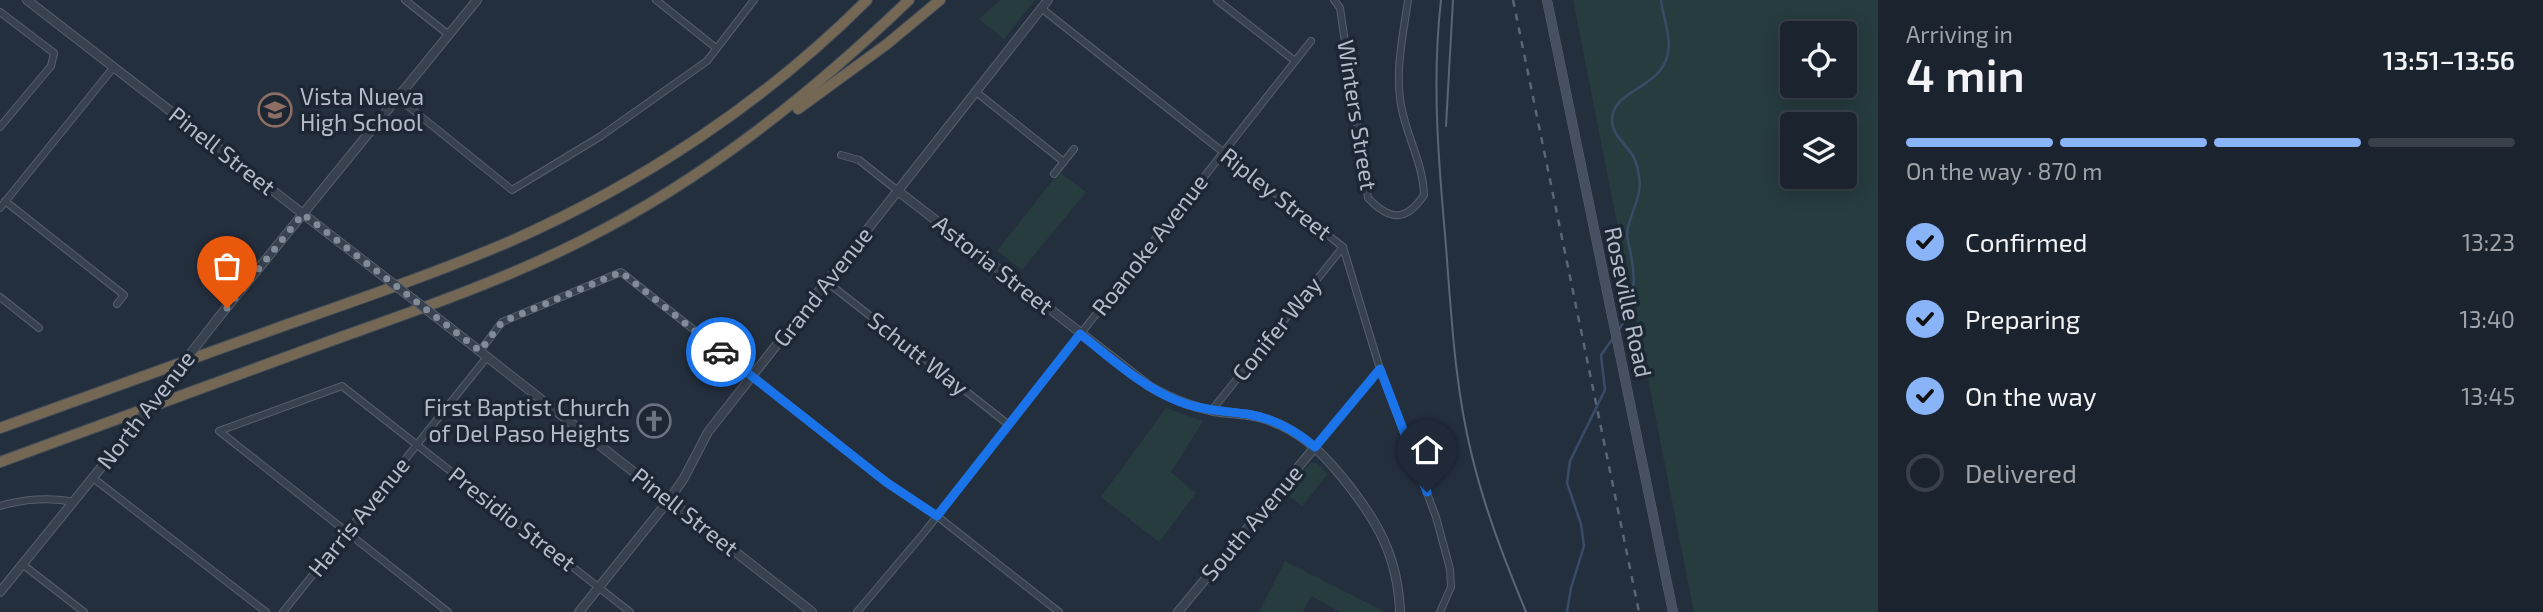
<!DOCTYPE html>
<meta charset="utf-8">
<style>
body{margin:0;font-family:"Exo 2",sans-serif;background:#242b36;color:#f1f3f6;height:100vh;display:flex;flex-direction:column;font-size:26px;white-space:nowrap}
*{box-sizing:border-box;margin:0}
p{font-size:23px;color:#a0a4aa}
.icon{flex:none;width:38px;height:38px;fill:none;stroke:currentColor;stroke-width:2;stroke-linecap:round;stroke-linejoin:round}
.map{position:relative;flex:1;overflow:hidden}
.drawer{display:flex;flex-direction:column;background:#1b232e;width:665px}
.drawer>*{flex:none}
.controls{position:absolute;left:1780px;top:21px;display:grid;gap:14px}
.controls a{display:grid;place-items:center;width:77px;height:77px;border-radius:7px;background:#1b232e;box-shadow:0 4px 18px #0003,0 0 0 2px #39404a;font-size:35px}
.pin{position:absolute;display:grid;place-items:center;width:60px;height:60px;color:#fff;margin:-72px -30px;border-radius:50% 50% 50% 0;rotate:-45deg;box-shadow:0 0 7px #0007}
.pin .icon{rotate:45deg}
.courier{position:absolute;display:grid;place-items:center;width:70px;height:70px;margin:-35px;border:5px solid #1a73e8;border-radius:50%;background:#fff;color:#222;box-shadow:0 2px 9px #0007}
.overview em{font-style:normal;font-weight:600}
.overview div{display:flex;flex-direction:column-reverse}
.overview{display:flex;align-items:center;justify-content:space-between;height:119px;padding:0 28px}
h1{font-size:46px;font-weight:600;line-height:52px}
.bar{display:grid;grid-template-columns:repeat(4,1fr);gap:10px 7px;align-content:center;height:84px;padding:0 28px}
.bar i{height:9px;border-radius:5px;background:#39404a}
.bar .selected{background:#8ab4f8}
.bar p{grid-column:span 4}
ol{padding:0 28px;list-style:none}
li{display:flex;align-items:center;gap:21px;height:77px}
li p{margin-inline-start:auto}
li .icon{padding:7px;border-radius:50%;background:#8ab4f8;color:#111;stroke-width:4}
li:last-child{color:#a0a4aa}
li i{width:38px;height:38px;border:4px solid #39404a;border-radius:50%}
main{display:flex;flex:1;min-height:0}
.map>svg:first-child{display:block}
.green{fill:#263c3f;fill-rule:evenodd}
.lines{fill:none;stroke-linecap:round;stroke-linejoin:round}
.stream{stroke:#394c67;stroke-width:2.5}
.minor-casing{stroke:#565f6c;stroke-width:8}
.tertiary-casing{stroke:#565f6c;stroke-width:10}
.secondary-casing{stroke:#565f6c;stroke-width:10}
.motorway-casing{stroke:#434c59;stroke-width:12}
.minor{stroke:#38414e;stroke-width:6}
.tertiary{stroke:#38414e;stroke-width:8}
.secondary{stroke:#465061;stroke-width:9}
.motorway{stroke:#746855;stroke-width:10}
.tram{stroke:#5a6575;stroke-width:2}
.rail{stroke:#5a6575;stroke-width:2.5;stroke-dasharray:7 7;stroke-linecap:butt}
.tertiary-bridge-casing{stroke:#565f6c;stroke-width:10;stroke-linecap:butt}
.tertiary-bridge{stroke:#38414e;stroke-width:8}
.done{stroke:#828b98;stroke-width:7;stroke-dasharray:0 12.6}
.route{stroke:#1a73e8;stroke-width:9}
.labels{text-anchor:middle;stroke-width:7;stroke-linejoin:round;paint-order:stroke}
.poi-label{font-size:23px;fill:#b4bcc9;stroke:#1d2633;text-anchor:start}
.street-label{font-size:23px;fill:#b4bcc9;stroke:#1d2633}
</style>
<main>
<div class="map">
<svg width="1878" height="612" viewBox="0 0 1878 612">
<rect width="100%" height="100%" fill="#242f3e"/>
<g class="green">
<path d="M1000,0H1035L1004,39L979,19Z"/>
<path d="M1573,0H1878V612H1694ZM1792,33H1844V86H1792ZM1792,124H1844V177H1792Z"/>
<path d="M1059,172L1086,192L1022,270L997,251Z"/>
<path d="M1166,408L1203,421L1171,472L1196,493L1159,542L1101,497Z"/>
<path d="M1310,463H1317L1328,474L1302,506L1285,493Z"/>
<path d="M1285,561L1383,611L1382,612H1340L1311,596L1303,612H1259Z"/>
</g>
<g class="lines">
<g class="stream">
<path d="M1618,331C1635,308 1636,283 1631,255C1630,248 1627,240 1627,234C1629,213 1643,198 1639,176C1638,170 1636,161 1633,156C1626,144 1612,135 1612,120C1612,89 1662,89 1668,53C1671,34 1663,18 1661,0"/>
<path d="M1567,612L1571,588L1584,546L1581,524L1567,483L1570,461L1605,390L1601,355L1614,337"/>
</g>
<defs>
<g id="minor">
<path d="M405,0L449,35"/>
<path d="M656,0L716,48"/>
<path d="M1217,0L1295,61"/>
<path d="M1334,0L1340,8L1368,198C1390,221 1406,222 1424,195C1423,164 1408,139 1402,110C1394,74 1403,36 1408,0"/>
<path d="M1041,8L1343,247L1380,369L1436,517L1450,569L1451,587L1440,612"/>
<path d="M0,12L54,53L51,66L0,127"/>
<path d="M976,92L1064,162"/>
<path d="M398,98L512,190L601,136L707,61L754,0"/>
<path d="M841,155L859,160L898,191"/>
<path d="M1054,174L1074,149"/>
<path d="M5,201L124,295L117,304"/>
<path d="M0,208L113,68"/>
<path d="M827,282L1009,425"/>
<path d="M0,297L39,328"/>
<path d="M480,351L502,322L621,272L886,482L937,516L1059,612"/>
<path d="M1212,410L1343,247"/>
<path d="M1315,447L1380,369"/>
<path d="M93,478L266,612"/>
<path d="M0,506C23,499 51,497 74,502"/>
<path d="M22,564L84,612"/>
<path d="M283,612L487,357"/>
<path d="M448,612L219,431L342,386L630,612"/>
<path d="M857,612L923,534L1311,41"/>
</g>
<g id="tertiary">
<path d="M27,0L369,265"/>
<path d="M898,191L1149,386C1170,398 1191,407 1214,411C1230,414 1246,413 1262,418C1297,428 1320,450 1342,477C1377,520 1398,556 1400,612"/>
<path d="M219,317L477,0"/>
<path d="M449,327L812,612"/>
<path d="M0,592L108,459"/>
<path d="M579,612L669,500L684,478L708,432L1048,0"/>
<path d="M1178,612L1315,447"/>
</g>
<path id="secondary" d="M1547,0L1673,612"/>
<g id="motorway">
<path d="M798,109L887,44L940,0"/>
<path d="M0,428C94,394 189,360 283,326C360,299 436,273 511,241C642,183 765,102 867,0"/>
<path d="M0,462C111,421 222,381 333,340C417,310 502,281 583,240C705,179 811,94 909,0"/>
</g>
</defs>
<use href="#minor" class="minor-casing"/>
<use href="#tertiary" class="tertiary-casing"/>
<use href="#secondary" class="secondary-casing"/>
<use href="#motorway" class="motorway-casing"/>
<use href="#minor" class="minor"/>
<use href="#tertiary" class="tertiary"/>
<use href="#secondary" class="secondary"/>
<use href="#motorway" class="motorway"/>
<g class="tram">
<path d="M1441,0C1432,78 1438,156 1445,234C1451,308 1454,384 1472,456C1485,510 1505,561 1526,612"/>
<path d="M1446,126L1453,0"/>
</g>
<path class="rail" d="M1513,0L1639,612"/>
<defs>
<g id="tertiary-bridge">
<path d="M369,265L449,327"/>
<path d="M108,459L219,317"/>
</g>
</defs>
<use href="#tertiary-bridge" class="tertiary-bridge-casing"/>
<use href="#tertiary-bridge" class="tertiary-bridge"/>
</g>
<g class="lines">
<path class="done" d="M227,308L303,214L480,351L502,322L621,272L721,352"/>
<path class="route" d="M721,352L886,482L937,516L1080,334C1111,358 1142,387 1178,401C1201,410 1224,411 1247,414C1273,418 1296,431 1315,447L1380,369L1427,492"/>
</g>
<defs>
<symbol id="school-ring" viewBox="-11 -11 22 22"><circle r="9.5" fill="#1d2633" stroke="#8d6e63" stroke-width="1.5"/><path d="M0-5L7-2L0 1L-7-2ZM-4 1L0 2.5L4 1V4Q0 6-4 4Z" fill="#8d6e63"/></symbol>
<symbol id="church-ring" viewBox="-11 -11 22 22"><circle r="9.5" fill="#1d2633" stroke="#6b7280" stroke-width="1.5"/><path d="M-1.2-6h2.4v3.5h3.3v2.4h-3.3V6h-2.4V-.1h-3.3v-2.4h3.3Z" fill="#6b7280"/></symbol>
</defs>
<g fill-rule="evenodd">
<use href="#school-ring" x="256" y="91" width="38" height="38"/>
<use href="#church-ring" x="635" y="402" width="38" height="38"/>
</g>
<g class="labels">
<g class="poi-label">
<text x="300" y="105">Vista Nueva<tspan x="300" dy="26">High School</tspan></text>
<text x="630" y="416" text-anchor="end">First Baptist Church<tspan x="630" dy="26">of Del Paso Heights</tspan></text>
</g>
<g class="street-label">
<text transform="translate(1357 115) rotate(81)" y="8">Winters Street</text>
<text transform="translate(222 151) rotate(38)" y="8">Pinell Street</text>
<text transform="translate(1276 194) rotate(38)" y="8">Ripley Street</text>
<text transform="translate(1150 245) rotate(-52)" y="8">Roanoke Avenue</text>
<text transform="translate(993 265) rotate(38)" y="8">Astoria Street</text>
<text transform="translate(823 287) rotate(-52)" y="8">Grand Avenue</text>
<text transform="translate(1628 302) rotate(78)" y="8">Roseville Road</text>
<text transform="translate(1277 329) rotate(-51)" y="8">Conifer Way</text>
<text transform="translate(918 354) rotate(38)" y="8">Schutt Way</text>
<text transform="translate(146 410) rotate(-52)" y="8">North Avenue</text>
<text transform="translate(685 512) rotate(38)" y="8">Pinell Street</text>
<text transform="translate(359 517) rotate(-51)" y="8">Harris Avenue</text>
<text transform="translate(512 519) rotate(38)" y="8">Presidio Street</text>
<text transform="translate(1252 523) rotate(-50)" y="8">South Avenue</text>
</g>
</g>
</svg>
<div class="controls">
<a><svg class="icon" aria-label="locate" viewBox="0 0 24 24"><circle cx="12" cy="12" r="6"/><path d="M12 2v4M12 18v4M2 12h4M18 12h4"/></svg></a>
<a><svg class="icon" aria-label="layers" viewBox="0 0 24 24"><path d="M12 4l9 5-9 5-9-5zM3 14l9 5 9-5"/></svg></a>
</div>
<div class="pin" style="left:227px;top:308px;background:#ea580c"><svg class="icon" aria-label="bag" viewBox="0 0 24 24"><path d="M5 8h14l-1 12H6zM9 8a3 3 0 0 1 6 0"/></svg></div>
<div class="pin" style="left:1427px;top:492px;background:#1f2937"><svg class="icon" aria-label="home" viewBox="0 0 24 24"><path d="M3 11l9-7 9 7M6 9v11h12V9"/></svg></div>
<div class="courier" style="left:721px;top:352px"><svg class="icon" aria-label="car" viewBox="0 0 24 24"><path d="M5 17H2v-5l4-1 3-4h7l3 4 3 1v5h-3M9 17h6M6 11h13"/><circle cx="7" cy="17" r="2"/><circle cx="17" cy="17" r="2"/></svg></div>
</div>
<section class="drawer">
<div class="overview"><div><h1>4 min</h1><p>Arriving in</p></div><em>13:51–13:56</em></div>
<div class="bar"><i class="selected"></i><i class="selected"></i><i class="selected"></i><i></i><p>On the way · 870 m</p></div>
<ol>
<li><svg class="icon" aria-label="check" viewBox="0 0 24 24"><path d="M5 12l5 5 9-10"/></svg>Confirmed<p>13:23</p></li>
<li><svg class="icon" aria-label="check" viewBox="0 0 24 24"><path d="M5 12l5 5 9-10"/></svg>Preparing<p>13:40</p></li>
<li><svg class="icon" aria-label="check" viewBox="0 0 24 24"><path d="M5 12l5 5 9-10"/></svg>On the way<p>13:45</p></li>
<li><i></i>Delivered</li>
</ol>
</section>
</main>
